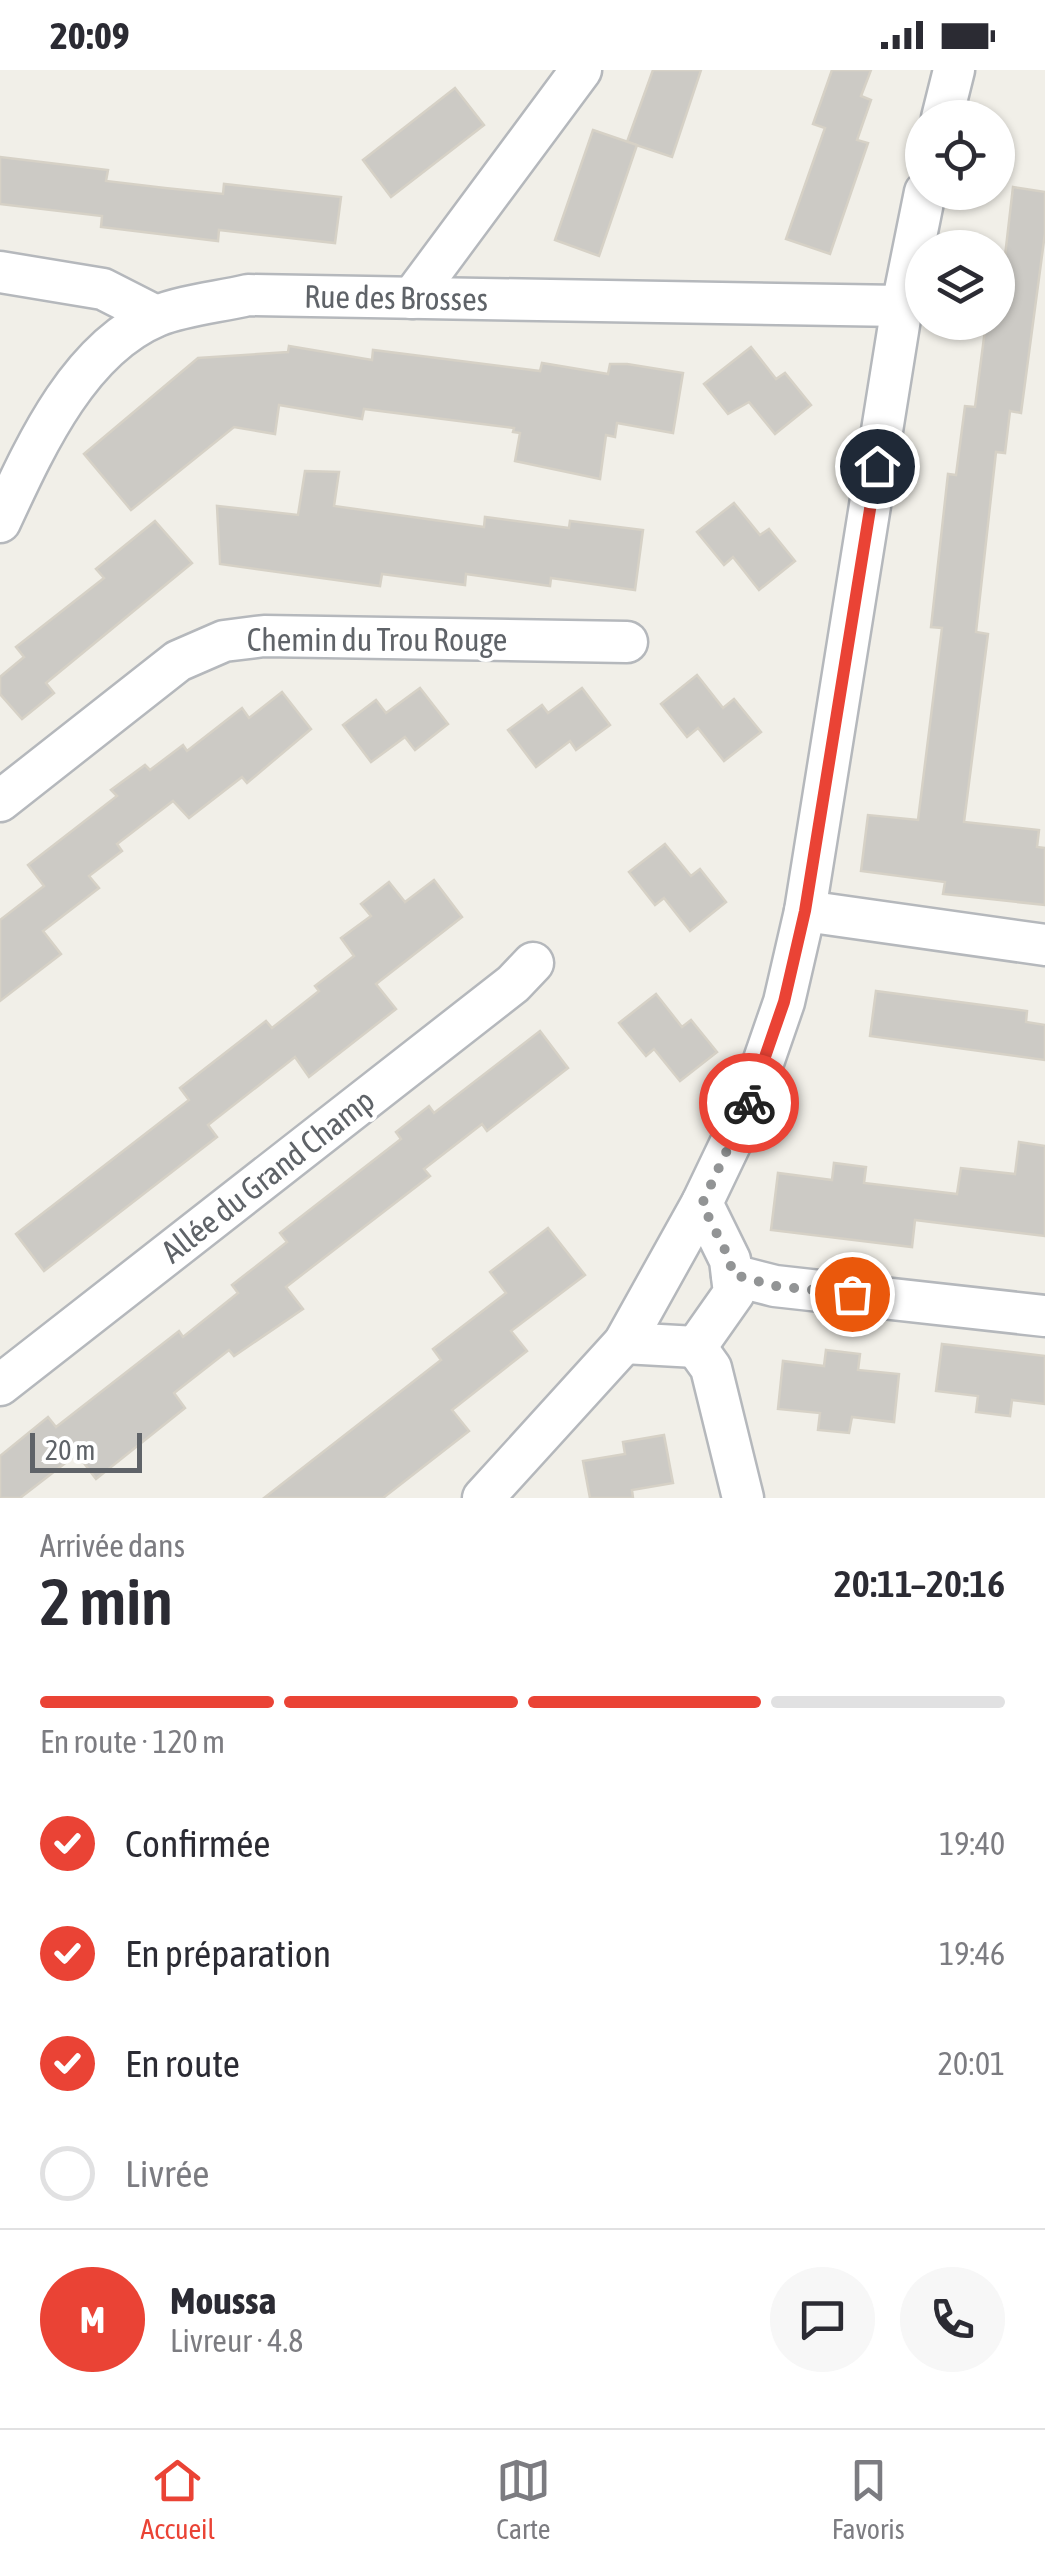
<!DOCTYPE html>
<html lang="fr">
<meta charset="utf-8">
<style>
body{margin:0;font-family:"Asap Condensed",sans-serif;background:#f7f7f7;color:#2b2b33;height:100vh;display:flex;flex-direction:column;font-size:38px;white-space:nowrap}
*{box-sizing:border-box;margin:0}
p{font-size:32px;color:#7c7c81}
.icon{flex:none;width:55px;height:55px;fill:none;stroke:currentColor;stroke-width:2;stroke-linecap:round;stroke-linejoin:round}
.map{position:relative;height:1428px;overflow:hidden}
.sheet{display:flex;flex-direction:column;background:#fff;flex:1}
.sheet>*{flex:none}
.buttons{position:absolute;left:905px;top:30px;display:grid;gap:20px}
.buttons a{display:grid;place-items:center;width:110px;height:110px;border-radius:50%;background:#fff;box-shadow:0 2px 8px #0004;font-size:50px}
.scale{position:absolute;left:30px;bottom:25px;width:112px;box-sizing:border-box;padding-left:10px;border:5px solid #5f6368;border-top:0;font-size:28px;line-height:35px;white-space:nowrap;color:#5f6368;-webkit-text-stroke:8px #fff;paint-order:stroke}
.pin{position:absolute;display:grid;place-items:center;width:85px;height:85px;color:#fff;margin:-42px;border:5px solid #fff;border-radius:50%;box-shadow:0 2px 10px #0007}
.courier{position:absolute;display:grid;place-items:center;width:100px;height:100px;margin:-50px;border:8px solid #ea4335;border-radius:50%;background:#fff;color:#222;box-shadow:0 2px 12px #0007}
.head em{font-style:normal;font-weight:600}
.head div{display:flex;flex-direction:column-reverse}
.head{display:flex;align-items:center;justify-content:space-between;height:170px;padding:0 40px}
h1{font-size:65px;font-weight:600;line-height:75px}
.bar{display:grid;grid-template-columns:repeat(4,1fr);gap:15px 10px;align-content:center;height:120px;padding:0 40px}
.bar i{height:12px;border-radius:8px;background:#e1e1e2}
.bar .on{background:#ea4335}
.bar p{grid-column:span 4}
.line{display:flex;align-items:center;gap:25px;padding:0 40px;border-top:2px solid #e1e1e2}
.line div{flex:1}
.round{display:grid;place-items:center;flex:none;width:105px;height:105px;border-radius:52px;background:#f7f7f7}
ol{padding:0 40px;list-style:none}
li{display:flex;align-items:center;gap:30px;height:110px}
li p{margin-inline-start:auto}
li .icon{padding:10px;border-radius:50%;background:#ea4335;color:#fff;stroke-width:4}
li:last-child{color:#7c7c81}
li i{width:55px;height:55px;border:5px solid #e1e1e2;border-radius:50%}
.status{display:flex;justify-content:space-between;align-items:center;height:70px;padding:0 50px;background:#fff;direction:ltr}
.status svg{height:28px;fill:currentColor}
.tab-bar{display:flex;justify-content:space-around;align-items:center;height:140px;border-top:2px solid #e1e1e2;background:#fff;font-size:28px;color:#7c7c81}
.tab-bar a{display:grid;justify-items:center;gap:5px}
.tab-bar .on{color:#ea4335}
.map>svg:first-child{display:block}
.building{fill:#cccac5;stroke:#d6d1c6;stroke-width:2.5}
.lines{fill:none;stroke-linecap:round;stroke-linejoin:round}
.minor-casing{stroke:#b5b8bc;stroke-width:45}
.minor{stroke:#fff;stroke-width:40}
.done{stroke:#929495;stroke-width:10;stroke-dasharray:0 18}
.route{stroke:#ea4335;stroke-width:12}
.labels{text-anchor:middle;stroke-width:8;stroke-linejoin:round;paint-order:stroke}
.street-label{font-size:32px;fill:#5f6368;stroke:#fff}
</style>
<div class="status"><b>20:09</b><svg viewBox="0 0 49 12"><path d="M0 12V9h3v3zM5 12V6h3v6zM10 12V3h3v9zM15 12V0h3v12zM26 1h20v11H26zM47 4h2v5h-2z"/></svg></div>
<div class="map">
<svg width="1045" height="1428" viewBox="0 0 1045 1428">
<rect width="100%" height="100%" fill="#f1efe8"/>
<g class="building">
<path d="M653,0H701L672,87L627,72Z"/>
<path d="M832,0H871L861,26L871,30L857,70L868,73L830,184L786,169L825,58L813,54Z"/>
<path d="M455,18L484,55L391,127L363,90Z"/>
<path d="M593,60L637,75L599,186L555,170Z"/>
<path d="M0,87L108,100L106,111L165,118L223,124L224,114L341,127L335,173L219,160L218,171L143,162L101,157L102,146L0,134Z"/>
<path d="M1013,117L1045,122V163L1021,343L1010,341L1005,383L996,382L976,562L988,564L964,752L1039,760L1037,777L1045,778V835L943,824L945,812L861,801L868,745L918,750L942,558L931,557L948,404L956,405L965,336L975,337L986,252H998V185L1005,186Z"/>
<path d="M289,276L372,290L373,280L540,301L542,293L608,304L610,294H627L683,303L673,363L617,353L615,367L606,365L600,409L515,391L520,363L513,362L514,358L364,339L362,349L279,335L275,364L234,357L131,440L84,384L198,288L288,282Z"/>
<path d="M751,277L776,309L785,303L811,335L775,364L749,332L728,344L704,314Z"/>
<path d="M305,401L339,402L334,436L484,457L485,447L569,458L570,451L643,460L635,520L551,508L550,516L466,504L465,515L382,504L380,516L220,494L217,436L298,445Z"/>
<path d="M734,433L760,465L769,459L795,491L759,520L733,487L724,495L697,462Z"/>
<path d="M155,451L192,493L46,613L54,623L22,649L0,624V607L24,587L16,577L104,508L96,499Z"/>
<path d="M697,605L723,638L734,629L761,662L724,691L698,658L687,667L661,634Z"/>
<path d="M420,618L448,654L415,680L405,667L371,692L343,655L376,630L386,643Z"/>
<path d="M582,618L610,655L576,680L570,671L536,697L508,660L542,635L548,643Z"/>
<path d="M282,622L311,659L247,713L242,707L189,748L173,731L117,774L122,781L89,806L99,818L43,861L61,884L0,931V850L44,816L28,795L117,726L111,720L145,695L150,700L183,675L187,681L242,638L249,648Z"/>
<path d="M665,774L691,806L700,799L726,832L690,861L664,828L655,835L629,802Z"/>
<path d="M434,810L462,847L376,914L396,939L309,1007L295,987L208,1055L217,1067L44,1201L16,1164L189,1030L180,1018L266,951L272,958L319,921L315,916L354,886L341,868L371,846L361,834L389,812L405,832Z"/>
<path d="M876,921L1027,941L1026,952L1045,955V990L870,966Z"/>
<path d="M656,924L682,957L691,950L717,982L680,1011L654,979L646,986L619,953Z"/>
<path d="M540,961L568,998L487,1061L482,1054L424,1099L430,1106L286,1217L303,1239L234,1286L229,1280L174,1323L185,1338L96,1409L77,1384L20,1428H0V1386L48,1347L56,1357L179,1261L183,1267L238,1223L232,1215L287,1172L280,1163L401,1069L396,1062L429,1036L434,1043Z"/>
<path d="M1019,1072L1045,1076V1166L915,1150L912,1177L771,1160L778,1103L832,1110L834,1093L866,1097L864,1113L957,1124L961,1098L1015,1104Z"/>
<path d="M548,1158L585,1205L511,1261L527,1281L452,1340L469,1361L383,1428H264L441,1290L433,1279L506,1223L490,1202Z"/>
<path d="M942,1274L1045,1286V1334L1012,1330L1010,1346L976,1342L978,1326L936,1321Z"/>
<path d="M826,1280L860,1284L858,1300L899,1304L894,1352L852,1347L849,1363L818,1360L820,1343L778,1339L783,1291L824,1296Z"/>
<path d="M664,1365L673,1413L632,1420L633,1428H590L583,1391L625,1384L623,1372Z"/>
</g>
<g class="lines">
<defs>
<g id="minor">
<path d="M942,48L954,0"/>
<path d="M0,202L103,219L156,246"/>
<path d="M412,228L581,0"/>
<path d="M0,452C34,379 78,279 157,246C184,235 219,232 248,225L902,236"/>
<path d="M0,731L178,591L224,571L264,566L627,572"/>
<path d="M805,841L1045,875"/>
<path d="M732,1205L775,1216L1045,1246"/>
<path d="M624,1273L696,1277L734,1223L730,1190L702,1133"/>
<path d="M696,1277L711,1298L743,1428"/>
<path d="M0,1315L513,914L533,893"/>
<path d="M483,1428L624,1273L702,1133L747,1039L784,932L805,841L902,236L925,122"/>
</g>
</defs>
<use href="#minor" class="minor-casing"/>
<use href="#minor" class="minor"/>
</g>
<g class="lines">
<path class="done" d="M749,1033L702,1134L730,1190L732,1204L775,1216L852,1224"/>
<path class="route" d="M749,1033L784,932L805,841L877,396"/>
</g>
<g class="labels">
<g class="street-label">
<text transform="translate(396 228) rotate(1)" y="11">Rue des Brosses</text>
<text x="377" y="581">Chemin du Trou Rouge</text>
<text transform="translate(268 1106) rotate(-38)" y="11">Allée du Grand Champ</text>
</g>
</g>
</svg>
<div class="buttons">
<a><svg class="icon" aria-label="locate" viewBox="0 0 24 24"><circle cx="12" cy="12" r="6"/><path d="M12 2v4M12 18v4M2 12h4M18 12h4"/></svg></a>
<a><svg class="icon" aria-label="layers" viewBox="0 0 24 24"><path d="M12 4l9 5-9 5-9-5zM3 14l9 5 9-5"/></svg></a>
</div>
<div class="scale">20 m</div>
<div class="pin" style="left:852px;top:1224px;background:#ea580c"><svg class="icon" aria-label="bag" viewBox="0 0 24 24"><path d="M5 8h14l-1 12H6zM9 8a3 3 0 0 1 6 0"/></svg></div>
<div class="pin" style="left:877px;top:396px;background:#1f2937"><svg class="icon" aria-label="home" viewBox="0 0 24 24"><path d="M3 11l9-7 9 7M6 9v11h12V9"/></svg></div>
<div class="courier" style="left:749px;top:1033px"><svg class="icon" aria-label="bike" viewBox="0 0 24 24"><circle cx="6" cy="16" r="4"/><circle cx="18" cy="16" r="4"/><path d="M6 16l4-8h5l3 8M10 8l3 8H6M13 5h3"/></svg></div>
</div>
<section class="sheet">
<div class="head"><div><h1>2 min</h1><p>Arrivée dans</p></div><em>20:11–20:16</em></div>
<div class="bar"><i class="on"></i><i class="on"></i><i class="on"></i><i></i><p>En route · 120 m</p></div>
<ol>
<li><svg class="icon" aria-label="check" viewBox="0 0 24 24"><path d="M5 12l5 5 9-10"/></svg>Confirmée<p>19:40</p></li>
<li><svg class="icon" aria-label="check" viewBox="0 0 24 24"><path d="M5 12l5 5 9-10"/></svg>En préparation<p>19:46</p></li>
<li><svg class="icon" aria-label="check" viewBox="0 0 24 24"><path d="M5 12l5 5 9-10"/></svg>En route<p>20:01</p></li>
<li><i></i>Livrée</li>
</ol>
<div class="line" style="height:180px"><b class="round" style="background:#ea4335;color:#fff">M</b><div><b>Moussa</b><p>Livreur · 4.8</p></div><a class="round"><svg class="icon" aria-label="chat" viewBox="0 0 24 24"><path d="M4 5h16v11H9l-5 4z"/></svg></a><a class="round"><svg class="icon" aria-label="phone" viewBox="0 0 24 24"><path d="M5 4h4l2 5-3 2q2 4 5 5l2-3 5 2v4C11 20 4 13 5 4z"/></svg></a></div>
</section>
<nav class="tab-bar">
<a class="on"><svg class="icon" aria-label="home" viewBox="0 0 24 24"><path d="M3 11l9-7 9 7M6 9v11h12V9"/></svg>Accueil</a>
<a><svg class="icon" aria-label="map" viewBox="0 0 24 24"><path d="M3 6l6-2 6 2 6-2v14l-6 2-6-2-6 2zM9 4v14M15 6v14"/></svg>Carte</a>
<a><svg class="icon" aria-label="saved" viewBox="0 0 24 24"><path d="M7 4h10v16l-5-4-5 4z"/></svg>Favoris</a>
</nav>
